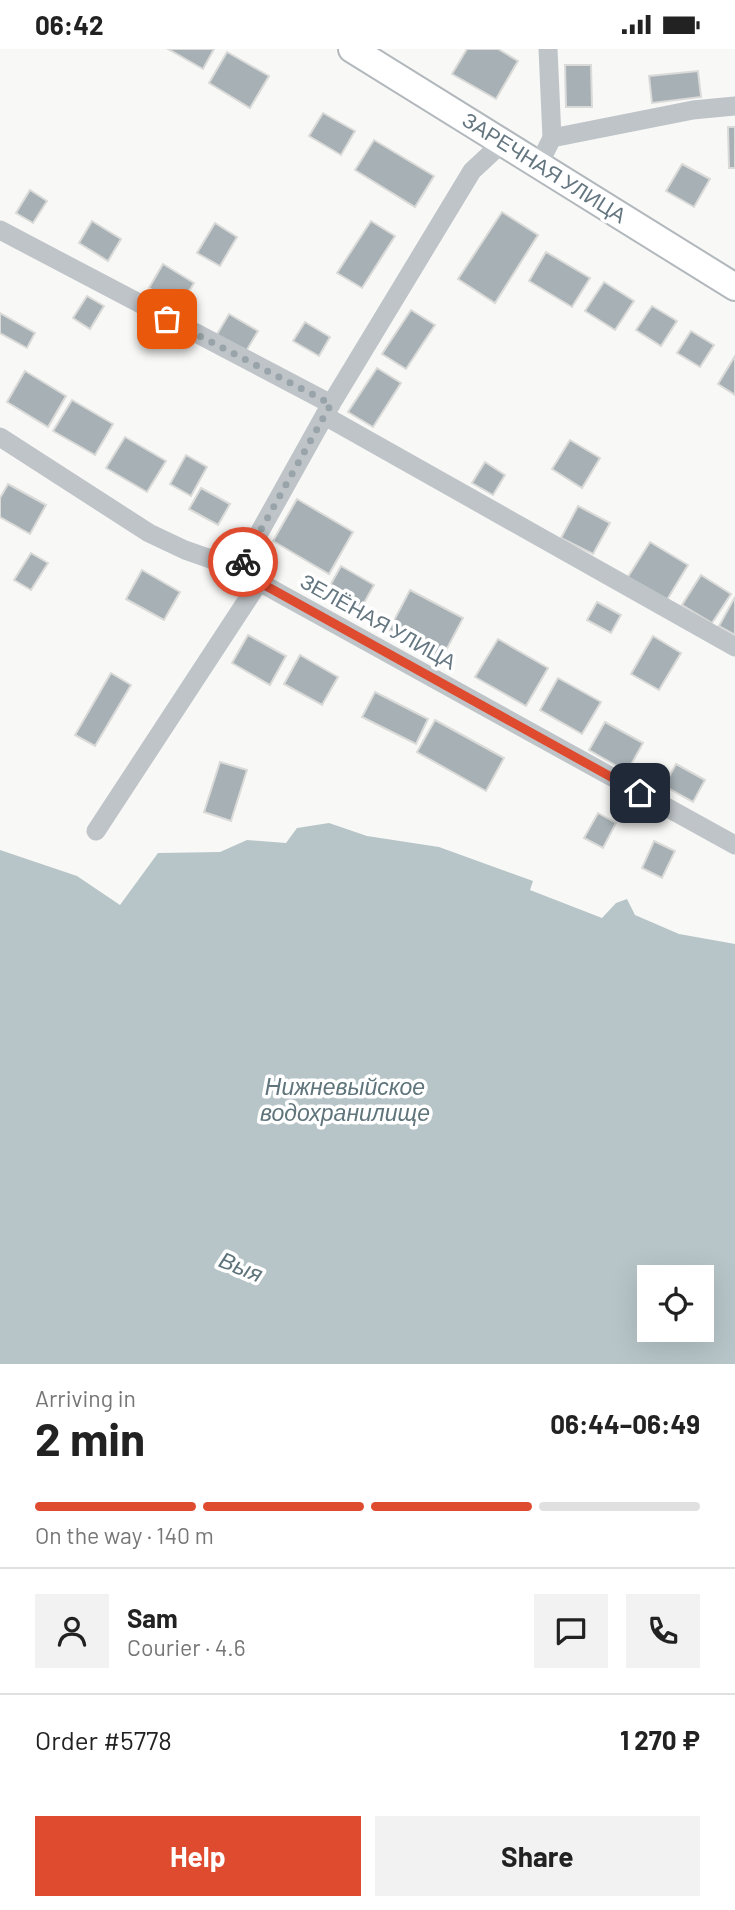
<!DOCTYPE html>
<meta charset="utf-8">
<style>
body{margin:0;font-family:Barlow,sans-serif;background:#f2f2f2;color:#222;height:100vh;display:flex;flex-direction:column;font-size:26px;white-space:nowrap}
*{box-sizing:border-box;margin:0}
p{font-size:23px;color:#767676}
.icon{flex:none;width:38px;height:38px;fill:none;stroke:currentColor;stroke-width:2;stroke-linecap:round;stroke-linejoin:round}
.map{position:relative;height:1315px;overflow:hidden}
.details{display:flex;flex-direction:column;background:#fff;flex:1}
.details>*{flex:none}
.controls{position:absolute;left:637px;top:1216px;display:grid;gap:14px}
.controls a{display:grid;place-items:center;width:77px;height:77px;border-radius:0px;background:#fff;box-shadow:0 7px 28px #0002;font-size:35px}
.pin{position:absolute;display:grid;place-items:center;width:60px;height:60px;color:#fff;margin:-30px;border-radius:14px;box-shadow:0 4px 10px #0006}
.courier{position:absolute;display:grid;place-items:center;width:70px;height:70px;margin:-35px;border:5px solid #df4b2f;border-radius:50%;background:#fff;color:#222;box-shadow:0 2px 9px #0007}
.head em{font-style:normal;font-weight:700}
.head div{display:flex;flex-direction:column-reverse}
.head{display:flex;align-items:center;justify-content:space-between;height:119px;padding:0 35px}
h1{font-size:46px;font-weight:700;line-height:52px}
.bar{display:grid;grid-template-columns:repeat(4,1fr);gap:10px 7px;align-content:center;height:84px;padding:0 35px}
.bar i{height:9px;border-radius:5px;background:#e0e0e0}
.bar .active{background:#df4b2f}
.bar p{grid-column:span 4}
.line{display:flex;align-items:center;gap:18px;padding:0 35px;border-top:2px solid #e0e0e0}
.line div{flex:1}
.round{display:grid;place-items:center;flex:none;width:74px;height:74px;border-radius:0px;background:#f2f2f2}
.action{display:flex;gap:14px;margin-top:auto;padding:14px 35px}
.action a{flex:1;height:80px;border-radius:0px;background:#df4b2f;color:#fff;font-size:28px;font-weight:700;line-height:80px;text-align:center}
.action a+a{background:#f2f2f2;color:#222}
.status{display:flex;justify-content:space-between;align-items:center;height:49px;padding:0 35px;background:#fff;direction:ltr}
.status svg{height:19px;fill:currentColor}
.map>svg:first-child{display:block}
.water{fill:#b7c5c8;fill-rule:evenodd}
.building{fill:#a6b0b5;stroke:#dadad8;stroke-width:2}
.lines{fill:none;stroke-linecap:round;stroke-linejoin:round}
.secondary-casing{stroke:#b2b8bc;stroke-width:30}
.street{stroke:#bfc4c8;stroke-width:19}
.secondary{stroke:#fff;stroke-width:26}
.done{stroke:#98a4a9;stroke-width:7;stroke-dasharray:0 12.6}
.route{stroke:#df4b2f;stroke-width:9}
.labels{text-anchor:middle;stroke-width:7;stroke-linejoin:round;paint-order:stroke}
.street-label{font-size:21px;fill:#647680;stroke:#fff}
.water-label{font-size:23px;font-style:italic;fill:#5f757b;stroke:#fff}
</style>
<div class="status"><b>06:42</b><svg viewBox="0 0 49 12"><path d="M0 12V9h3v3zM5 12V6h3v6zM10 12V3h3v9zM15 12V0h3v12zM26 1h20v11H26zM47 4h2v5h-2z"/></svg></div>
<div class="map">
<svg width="735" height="1315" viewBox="0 0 735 1315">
<rect width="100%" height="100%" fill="#f8f8f6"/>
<path class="water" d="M329,774L367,787L439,798L533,832L530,841L602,869L616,854L627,850L635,866L679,885L735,895V1315H0V801L77,827L120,856L158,804L220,803L247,791L286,794L297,779ZM649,1228H702V1281H649Z"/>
<g class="building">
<path d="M168,0H214L203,20Z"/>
<path d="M467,0H498L518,12L496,50L452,25Z"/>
<path d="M227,3L269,27L250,59L209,34Z"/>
<path d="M565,16H591L592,58H566Z"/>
<path d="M698,22L701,48L652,54L649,27Z"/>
<path d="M323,64L355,82L341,106L309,87Z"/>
<path d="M728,78H735V119H729Z"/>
<path d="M374,91L434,127L415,158L355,121Z"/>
<path d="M682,115L710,130L694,158L666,142Z"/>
<path d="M30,141L47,152L33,174L16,164Z"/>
<path d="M502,163L538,186L495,254L458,230Z"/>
<path d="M92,172L121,190L108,212L79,194Z"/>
<path d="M371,172L395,187L362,239L337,224Z"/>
<path d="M215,174L237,188L220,217L197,204Z"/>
<path d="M546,203L590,229L572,258L529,232Z"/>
<path d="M163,215L194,234L180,257L149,239Z"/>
<path d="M604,233L634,252L615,281L585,262Z"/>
<path d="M87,247L104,257L90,280L73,269Z"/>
<path d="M652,257L677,272L661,297L636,281Z"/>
<path d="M411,261L435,276L406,320L382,305Z"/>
<path d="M0,264L35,284L27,299L0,284Z"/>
<path d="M229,265L258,282L245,304L216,287Z"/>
<path d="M305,273L330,288L319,307L293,292Z"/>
<path d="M691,282L714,296L700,318L677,304Z"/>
<path d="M735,307V346L718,335Z"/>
<path d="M377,319L401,334L373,378L348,363Z"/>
<path d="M25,322L66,347L48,378L7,353Z"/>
<path d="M72,351L113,375L95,406L53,382Z"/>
<path d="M125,388L166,412L147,443L106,419Z"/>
<path d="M570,391L600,409L582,439L552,420Z"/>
<path d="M186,406L207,418L191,447L170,435Z"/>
<path d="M485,413L505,426L493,446L472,434Z"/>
<path d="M8,435L46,456L30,485L0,468V449Z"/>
<path d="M201,439L230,455L218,476L189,460Z"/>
<path d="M297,450L353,483L329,525L273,492Z"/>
<path d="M578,457L610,474L593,505L561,489Z"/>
<path d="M650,493L688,516L665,554L626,531Z"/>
<path d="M31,504L48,514L31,541L14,531Z"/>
<path d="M341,517L374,536L360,561L327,542Z"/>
<path d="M142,521L180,543L164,571L126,550Z"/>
<path d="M701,526L731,545L712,574L682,556Z"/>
<path d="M410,541L463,569L442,609L389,581Z"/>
<path d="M735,548V586L719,577Z"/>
<path d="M597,553L621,566L611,584L587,571Z"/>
<path d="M248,586L286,607L270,636L232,614Z"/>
<path d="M653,587L681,604L659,641L631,625Z"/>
<path d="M498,590L548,619L526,657L475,628Z"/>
<path d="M300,606L338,628L322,656L284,635Z"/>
<path d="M111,624L131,636L95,697L75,686Z"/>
<path d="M558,629L601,653L582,685L540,661Z"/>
<path d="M375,643L428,670L416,695L362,668Z"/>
<path d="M435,671L504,709L486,742L417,703Z"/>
<path d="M605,673L643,694L627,723L589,701Z"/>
<path d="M220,713L247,721L231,772L204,763Z"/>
<path d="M676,715L705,731L693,753L664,737Z"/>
<path d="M598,764L616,774L603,799L584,789Z"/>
<path d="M654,792L675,802L662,829L642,819Z"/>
</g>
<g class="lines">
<defs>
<path id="secondary" d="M352,0L735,238"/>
</defs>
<use href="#secondary" class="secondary-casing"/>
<g class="street">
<path d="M548,0L552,89"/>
<path d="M539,115L552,89L693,61L735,57"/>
<path d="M0,181L331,355"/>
<path d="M325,367L735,598"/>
<path d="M0,388L149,484L185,501L239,520L259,533L735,796"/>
<path d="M239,520L331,355L472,122L502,94"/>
<path d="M96,782L259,533"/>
</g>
<use href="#secondary" class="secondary"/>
</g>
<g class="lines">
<path class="done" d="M167,270L331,355L243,513"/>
<path class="route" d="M243,513L239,520L259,533L640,744"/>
</g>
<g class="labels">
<g class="street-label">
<text transform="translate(544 119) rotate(32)" y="7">ЗАРЕЧНАЯ УЛИЦА</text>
<text transform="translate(378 573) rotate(29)" y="7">ЗЕЛЁНАЯ УЛИЦА</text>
</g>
<g class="water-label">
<text x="345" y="1046">Нижневыйское<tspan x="345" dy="26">водохранилище</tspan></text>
<text transform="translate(241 1218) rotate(22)" y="8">Выя</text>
</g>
</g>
</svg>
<div class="controls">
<a><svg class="icon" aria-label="locate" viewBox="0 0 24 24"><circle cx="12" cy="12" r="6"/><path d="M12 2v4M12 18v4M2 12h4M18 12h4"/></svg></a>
</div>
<div class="pin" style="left:167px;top:270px;background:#ea580c"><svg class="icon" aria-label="bag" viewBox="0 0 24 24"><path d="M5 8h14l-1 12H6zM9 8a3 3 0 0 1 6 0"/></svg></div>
<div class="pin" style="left:640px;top:744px;background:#1f2937"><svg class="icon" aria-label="home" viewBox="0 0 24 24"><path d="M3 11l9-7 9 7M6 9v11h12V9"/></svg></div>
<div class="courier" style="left:243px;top:513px"><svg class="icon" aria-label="bike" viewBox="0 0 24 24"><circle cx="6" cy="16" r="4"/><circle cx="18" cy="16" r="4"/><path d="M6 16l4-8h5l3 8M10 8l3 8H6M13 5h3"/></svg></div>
</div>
<section class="details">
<div class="head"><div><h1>2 min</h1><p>Arriving in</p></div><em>06:44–06:49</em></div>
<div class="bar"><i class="active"></i><i class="active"></i><i class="active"></i><i></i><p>On the way · 140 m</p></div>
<div class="line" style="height:126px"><a class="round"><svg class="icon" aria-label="person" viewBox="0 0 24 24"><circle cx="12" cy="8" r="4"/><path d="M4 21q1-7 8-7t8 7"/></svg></a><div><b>Sam</b><p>Courier · 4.6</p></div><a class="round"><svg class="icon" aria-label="chat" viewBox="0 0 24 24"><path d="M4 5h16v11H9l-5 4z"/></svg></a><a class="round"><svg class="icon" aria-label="phone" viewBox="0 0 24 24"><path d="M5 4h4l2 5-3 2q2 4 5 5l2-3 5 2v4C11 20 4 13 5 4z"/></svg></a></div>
<div class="line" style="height:91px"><div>Order #5778</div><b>1 270 ₽</b></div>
<div class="action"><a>Help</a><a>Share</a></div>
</section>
